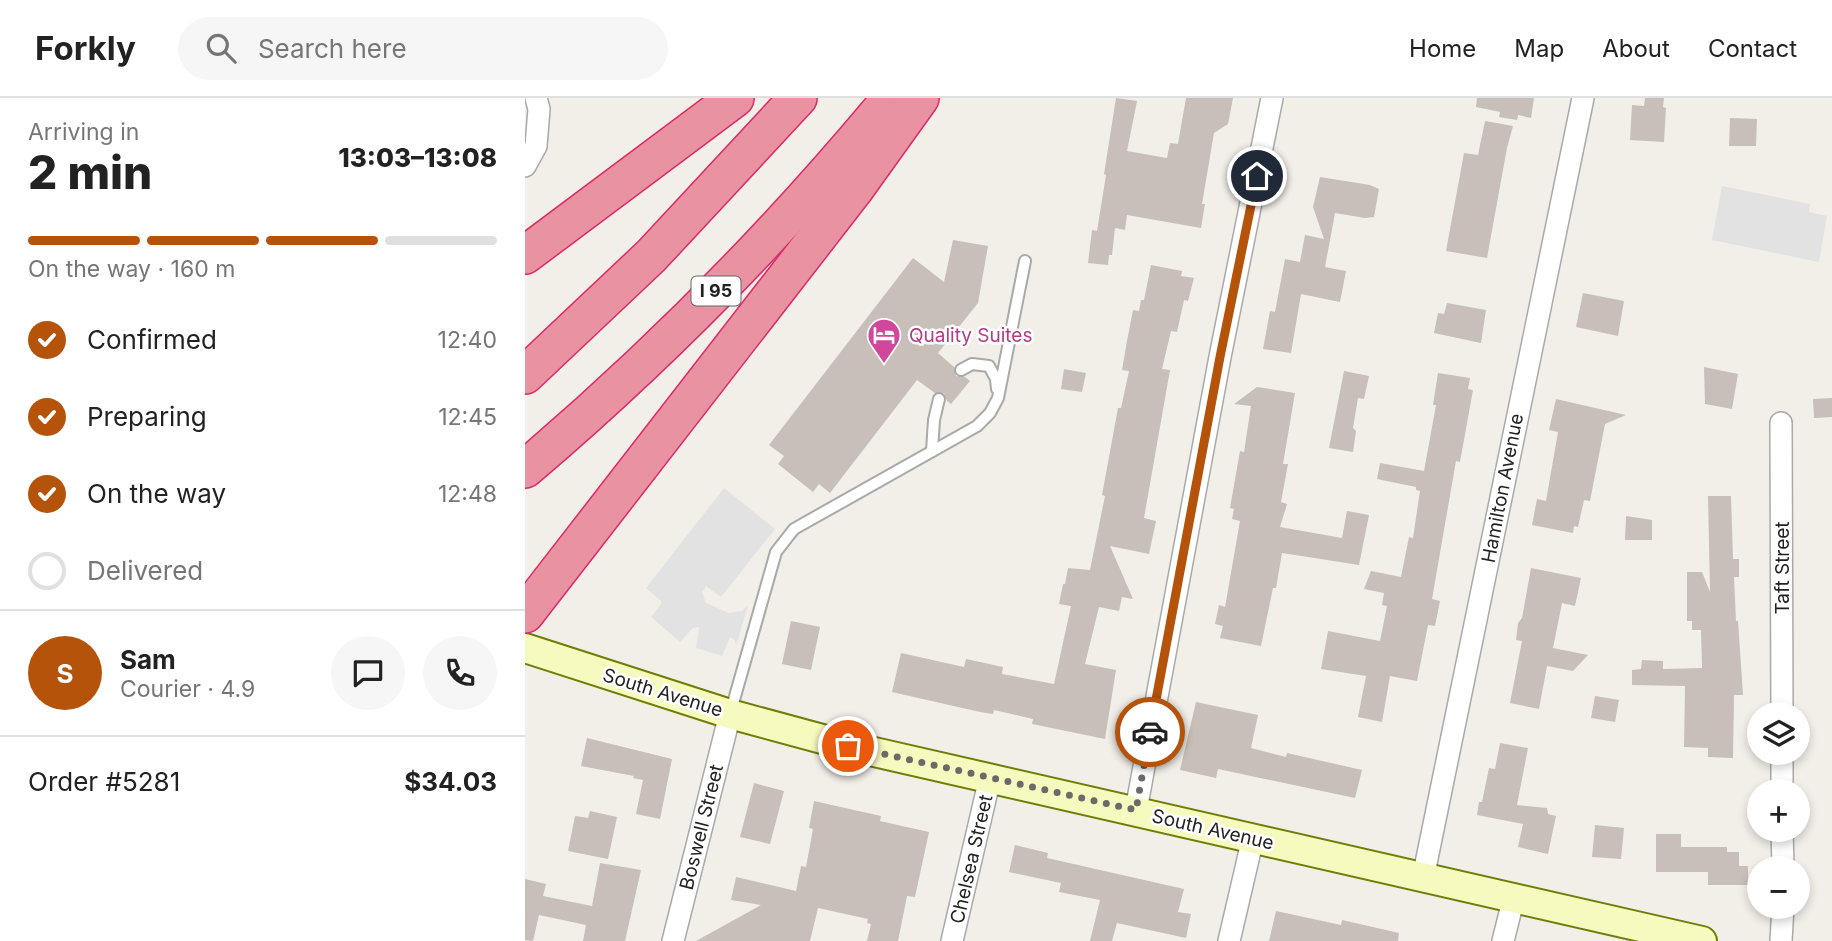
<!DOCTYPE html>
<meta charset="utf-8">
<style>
body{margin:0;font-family:Inter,sans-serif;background:#f6f6f6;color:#222;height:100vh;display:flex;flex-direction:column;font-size:26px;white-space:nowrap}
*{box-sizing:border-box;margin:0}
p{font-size:23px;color:#767676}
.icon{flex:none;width:38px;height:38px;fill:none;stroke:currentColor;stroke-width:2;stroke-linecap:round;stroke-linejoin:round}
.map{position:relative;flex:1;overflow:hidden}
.panel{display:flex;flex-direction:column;background:#fff;width:525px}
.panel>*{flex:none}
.controls{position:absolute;left:1222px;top:604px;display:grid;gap:14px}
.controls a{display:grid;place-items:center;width:63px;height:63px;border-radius:50%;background:#fff;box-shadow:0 4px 10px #0003;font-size:35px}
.pin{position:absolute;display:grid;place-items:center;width:60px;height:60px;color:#fff;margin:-30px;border:4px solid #fff;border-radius:50%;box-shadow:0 2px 7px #0007}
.courier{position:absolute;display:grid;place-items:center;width:70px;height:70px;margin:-35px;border:5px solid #b45309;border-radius:50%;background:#fff;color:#222;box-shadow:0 2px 9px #0007}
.head em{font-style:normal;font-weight:800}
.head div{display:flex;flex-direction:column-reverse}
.head{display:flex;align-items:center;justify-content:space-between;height:119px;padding:0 28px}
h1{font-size:46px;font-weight:800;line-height:52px}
.bar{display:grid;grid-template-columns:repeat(4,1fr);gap:10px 7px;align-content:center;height:84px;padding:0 28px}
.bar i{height:9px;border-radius:5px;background:#e0e0e0}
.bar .on{background:#b45309}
.bar p{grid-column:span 4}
.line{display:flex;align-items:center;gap:18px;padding:0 28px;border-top:2px solid #e0e0e0}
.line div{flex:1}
.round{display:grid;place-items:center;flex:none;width:74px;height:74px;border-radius:37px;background:#f6f6f6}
ol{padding:0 28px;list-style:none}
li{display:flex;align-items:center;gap:21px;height:77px}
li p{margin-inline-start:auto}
li .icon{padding:7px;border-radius:50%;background:#b45309;color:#fff;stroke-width:4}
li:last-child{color:#767676}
li i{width:38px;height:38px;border:4px solid #e0e0e0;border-radius:50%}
header{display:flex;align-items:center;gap:42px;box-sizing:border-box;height:98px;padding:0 35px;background:#fff;border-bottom:2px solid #e0e0e0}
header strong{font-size:33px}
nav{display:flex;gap:38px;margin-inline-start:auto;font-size:24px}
.search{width:490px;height:63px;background:#f6f6f6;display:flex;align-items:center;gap:18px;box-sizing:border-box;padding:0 24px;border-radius:38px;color:#767676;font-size:26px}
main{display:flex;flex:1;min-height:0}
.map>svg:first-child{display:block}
.parking{fill:#e2e2e2}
.building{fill:#c7bfb8}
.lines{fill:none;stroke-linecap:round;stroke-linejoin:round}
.service-casing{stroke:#a9a9a9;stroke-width:14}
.minor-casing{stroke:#a9a9a9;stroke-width:24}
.secondary-casing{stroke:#707d05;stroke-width:32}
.motorway-casing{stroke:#dc2a67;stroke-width:40}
.service{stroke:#fff;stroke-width:10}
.minor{stroke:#fff;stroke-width:21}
.secondary{stroke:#f7fabf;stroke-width:28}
.motorway{stroke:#e892a2;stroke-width:37}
.done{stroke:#6b6a68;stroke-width:7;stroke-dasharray:0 12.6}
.route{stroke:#b45309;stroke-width:9}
.labels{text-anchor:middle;stroke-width:5;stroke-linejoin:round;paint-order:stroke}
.shield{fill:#fff;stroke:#646464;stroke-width:2}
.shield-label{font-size:18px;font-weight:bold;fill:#222}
.hotel-label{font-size:19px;fill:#b23c85;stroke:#fff;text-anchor:start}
.street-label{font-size:19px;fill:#222;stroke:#fff}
</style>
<header>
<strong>Forkly</strong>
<div class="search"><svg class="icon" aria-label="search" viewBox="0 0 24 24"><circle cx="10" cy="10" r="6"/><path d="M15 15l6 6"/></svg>Search here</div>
<nav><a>Home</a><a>Map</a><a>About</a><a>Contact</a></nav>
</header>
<main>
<section class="panel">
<div class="head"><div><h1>2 min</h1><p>Arriving in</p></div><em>13:03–13:08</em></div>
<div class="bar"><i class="on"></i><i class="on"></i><i class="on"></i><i></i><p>On the way · 160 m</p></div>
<ol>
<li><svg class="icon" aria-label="check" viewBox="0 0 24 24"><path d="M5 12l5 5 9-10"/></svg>Confirmed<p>12:40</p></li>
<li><svg class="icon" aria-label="check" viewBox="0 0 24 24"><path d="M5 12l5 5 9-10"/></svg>Preparing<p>12:45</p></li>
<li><svg class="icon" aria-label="check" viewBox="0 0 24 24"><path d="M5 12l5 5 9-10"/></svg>On the way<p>12:48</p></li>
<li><i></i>Delivered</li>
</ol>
<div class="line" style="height:126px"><b class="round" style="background:#b45309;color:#fff">S</b><div><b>Sam</b><p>Courier · 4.9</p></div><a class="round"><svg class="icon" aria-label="chat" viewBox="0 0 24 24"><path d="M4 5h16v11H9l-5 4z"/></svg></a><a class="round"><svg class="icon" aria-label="phone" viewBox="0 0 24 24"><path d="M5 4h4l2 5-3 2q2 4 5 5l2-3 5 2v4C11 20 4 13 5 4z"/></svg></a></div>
<div class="line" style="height:91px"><div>Order #5281</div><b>$34.03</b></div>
</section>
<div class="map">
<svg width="1307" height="843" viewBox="0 0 1307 843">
<rect width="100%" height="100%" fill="#f2efe9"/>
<g class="parking">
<path d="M1197,88L1285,106L1284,114L1302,118L1294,164L1187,142Z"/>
<path d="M199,390L250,431L196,499L181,488L177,494L181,505L204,515L217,513L223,507L211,548L210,542L205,539L197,558L171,550L174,529L168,530L155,544L126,519L136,506V503L121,490Z"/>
</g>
<g class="building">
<path d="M591,0L612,3L602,53L642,60L645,45L653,46L661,0H708L703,26L689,35L677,106H680L676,130L602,117L600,132L590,130L587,157H584L583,167L563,165L567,132L572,133L581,77L579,76Z"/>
<path d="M952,0H1009L1006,20L993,17L992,22L974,19L975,14L951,9Z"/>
<path d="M1120,0H1139L1138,9L1141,10L1139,44L1105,42L1107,7L1119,8Z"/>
<path d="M1205,20L1232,21L1231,48H1204Z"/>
<path d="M960,23L988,28L982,50L962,160L921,153L939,55L953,57Z"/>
<path d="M795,79L845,87L854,91L849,119L840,120L810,115L800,169L821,173L815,204L776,196L766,255L738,251L745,213L750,214L760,161L775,164L780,137L799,141L788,109Z"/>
<path d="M428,142L463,148L453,205L413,255L429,269L431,278L440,279L445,283L426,306L422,303L419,295H410L392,282L305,395L294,386L288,394L253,366L259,358L244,347L388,160L419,184Z"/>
<path d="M626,167L657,173L656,178L669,180L663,203L659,202L652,234L646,233L637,271L645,272L619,420L631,423L624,456L585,448L608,501L597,499L594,513L574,509L560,566L591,572L580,641L507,626L508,621L469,612L468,616L455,614L367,594L376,555L439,569L441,561L478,569L477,576L529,586L546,508L534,506L538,486H540L543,470L565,472L580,398L577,397L593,310H596L604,273L597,272L602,243L608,212L614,213L616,202H619Z"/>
<path d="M1058,195L1099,203L1093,238L1051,229Z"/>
<path d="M922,205L961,212L956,245L909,235L913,215L919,216Z"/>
<path d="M1179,269L1213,276L1207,311L1180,306Z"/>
<path d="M539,271L561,275L557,294L536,291Z"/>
<path d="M819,273L844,278L839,301L833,300L828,330L831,333L828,354L804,350Z"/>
<path d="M913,275L945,280L943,291L948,292L935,364L931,363L907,501L915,503L910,528L903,527L892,583L865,578L857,624L833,619L841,578L796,571L803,533L855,543L862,508L857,507L859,495L839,491L846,473L876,479L884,439L888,440L895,393L891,392V389L852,381L855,365L899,373L911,307H908Z"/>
<path d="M732,289L770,295L758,366H763L756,404L762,406L755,429L817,440L822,413L844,417L834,467L757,455L751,490H748L736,548L695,540L698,528L690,526L694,507L700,509L715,423L707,421L709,411L705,410L715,353L719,354L726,308L709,306Z"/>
<path d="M1307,300V319L1289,320L1288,301Z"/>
<path d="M1031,301L1101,317L1080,326L1065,403L1059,402L1053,429L1049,428L1048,435L1007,427L1012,401L1021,403L1033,334L1024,332Z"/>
<path d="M1183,398H1206L1208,461H1214V479H1209L1211,523H1213L1218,597H1209L1208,660L1183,659V650L1159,649L1160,588L1107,587V572L1116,571L1117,562L1138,563V571L1177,570L1176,532H1167V523H1162V474H1177L1185,494Z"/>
<path d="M1101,418L1127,422V442H1100Z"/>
<path d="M1006,470L1056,480L1050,508L1037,505L1028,550L1063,557L1048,573L1022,568L1014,611L985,605L997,543L991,542L993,525L997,520Z"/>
<path d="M266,523L295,529L286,572L257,566Z"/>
<path d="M1070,598L1094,602L1090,624L1066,620Z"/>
<path d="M671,604L733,617L726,650L761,659L762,655L837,672L830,700L693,671L691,680L655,672Z"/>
<path d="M62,640L147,661L135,721L111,716L118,682L108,680L109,678L56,668Z"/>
<path d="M975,645L1003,650L992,707L1022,710L1023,716L1031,718L1023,756L993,749L998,726L952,717L954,704H957L964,670L970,671Z"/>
<path d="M229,685L259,693L245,746L215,739Z"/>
<path d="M289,703L356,718L355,723L404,734L390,799L382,798L373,843H342L346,826L342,825L343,821L293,810L285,843H171L236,807L206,802L211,779L271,793L276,768L281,769L288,731L284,730Z"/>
<path d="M65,713L92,719L83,761L43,753L50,718L63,720Z"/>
<path d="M1070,727L1099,730L1096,761L1067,759Z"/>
<path d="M1131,736H1156V749H1202V754H1214V768H1223V787H1183V774H1131Z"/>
<path d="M490,747L523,755L522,760L659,791L653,814L666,816L661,840L592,825L587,843H565L575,802L534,794L536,785L484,774Z"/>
<path d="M75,765L116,772L100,843H58L61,827L14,817L8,843L0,842V781L21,786L18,798L67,808Z"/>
<path d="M751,813L816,827L817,822L874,835L873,843H744Z"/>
</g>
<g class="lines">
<defs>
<g id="service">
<path d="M436,272L447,266L464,268L471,281L472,291"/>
<path d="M407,353L409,322L414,301"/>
<path d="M205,616L251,454L269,431L452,328L465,315L473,300L500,163"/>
</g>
<g id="minor">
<path d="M0,68L11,48L14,11L11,0"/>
<path d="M1256,325L1257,616"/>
<path d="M1257,654V693"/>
<path d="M611,712L695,259L747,0"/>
<path d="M1257,732L1258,770"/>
<path d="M898,780L1058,0"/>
<path d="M148,843L205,616"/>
<path d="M427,843L465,680"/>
<path d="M704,843L728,740"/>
<path d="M978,843L989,799"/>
<path d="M1256,843L1258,808"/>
</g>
<path id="secondary" d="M0,550L205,616L323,648L1177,843"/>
<g id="motorway">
<path d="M0,157L210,0"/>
<path d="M0,277L126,158L273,0"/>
<path d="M0,371C133,258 255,134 366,0"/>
<path d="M0,516L329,92L395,0"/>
</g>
</defs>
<use href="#service" class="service-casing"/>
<use href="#minor" class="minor-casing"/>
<use href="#secondary" class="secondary-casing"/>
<use href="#motorway" class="motorway-casing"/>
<use href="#service" class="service"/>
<use href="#minor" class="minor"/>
<use href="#secondary" class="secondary"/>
<use href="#motorway" class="motorway"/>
</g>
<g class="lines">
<path class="done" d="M323,648L611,712L625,634"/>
<path class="route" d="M625,634L695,259L732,78"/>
</g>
<defs>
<symbol id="hotel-pin" viewBox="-11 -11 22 30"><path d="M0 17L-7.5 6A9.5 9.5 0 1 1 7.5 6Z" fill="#d1479c" stroke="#fff"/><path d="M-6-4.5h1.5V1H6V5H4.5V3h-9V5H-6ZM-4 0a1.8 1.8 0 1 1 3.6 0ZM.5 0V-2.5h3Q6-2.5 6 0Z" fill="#fff"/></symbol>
</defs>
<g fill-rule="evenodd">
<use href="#hotel-pin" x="340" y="218" width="38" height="52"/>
</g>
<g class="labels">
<rect class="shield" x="166.5" y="178.5" width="49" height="29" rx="5"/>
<g class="shield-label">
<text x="191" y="199">I 95</text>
</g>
<g class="hotel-label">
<text x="384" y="244">Quality Suites</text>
</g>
<g class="street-label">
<text transform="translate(977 390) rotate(-79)" y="7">Hamilton Avenue</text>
<text transform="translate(1257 470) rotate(-90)" y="7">Taft Street</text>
<text transform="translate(138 594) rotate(17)" y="7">South Avenue</text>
<text transform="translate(176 729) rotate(-76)" y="7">Boswell Street</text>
<text transform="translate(688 731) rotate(13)" y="7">South Avenue</text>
<text transform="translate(446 761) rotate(-77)" y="7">Chelsea Street</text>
</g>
</g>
</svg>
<div class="controls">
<a><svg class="icon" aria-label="layers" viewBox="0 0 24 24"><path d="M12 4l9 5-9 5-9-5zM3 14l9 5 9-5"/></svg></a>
<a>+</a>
<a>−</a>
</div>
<div class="pin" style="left:323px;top:648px;background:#ea580c"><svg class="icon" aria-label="bag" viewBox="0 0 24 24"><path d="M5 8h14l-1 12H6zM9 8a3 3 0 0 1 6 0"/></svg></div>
<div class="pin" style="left:732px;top:78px;background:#1f2937"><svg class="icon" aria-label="home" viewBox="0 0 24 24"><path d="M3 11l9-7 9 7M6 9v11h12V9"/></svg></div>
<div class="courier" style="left:625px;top:634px"><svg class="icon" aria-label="car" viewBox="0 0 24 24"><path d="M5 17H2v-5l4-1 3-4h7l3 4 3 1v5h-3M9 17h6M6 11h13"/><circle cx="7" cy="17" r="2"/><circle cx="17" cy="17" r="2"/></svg></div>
</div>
</main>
